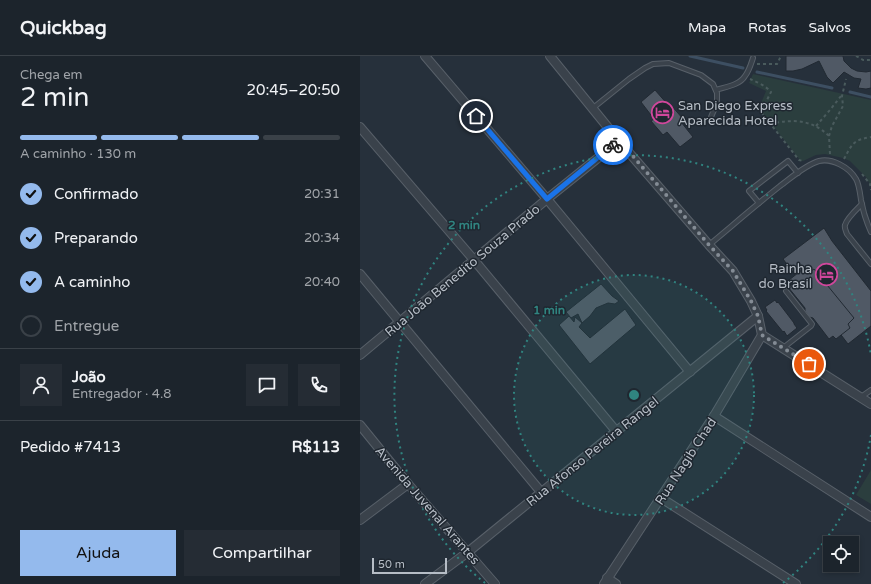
<!DOCTYPE html>
<html lang="pt">
<meta charset="utf-8">
<style>
body{margin:0;font-family:"Varela Round",sans-serif;background:#252c34;color:#f1f3f6;height:100vh;display:flex;flex-direction:column;font-size:15px;white-space:nowrap}
*{box-sizing:border-box;margin:0}
p{font-size:13px;color:#a0a4a9}
.icon{flex:none;width:22px;height:22px;fill:none;stroke:currentColor;stroke-width:2;stroke-linecap:round;stroke-linejoin:round}
.map{position:relative;flex:1;overflow:hidden}
.details{display:flex;flex-direction:column;background:#1c242c;width:360px}
.details>*{flex:none}
.buttons{position:absolute;left:463px;top:480px;display:grid;gap:8px}
.buttons a{display:grid;place-items:center;width:36px;height:36px;border-radius:0px;background:#1c242c;box-shadow:0 2px 6px #0003,0 0 0 1px #3a4148;font-size:20px}
.scale{position:absolute;left:12px;bottom:10px;width:75px;box-sizing:border-box;padding-left:4px;border:2px solid #b6bdc6;border-top:0;font-size:11px;line-height:14px;white-space:nowrap;color:#b6bdc6;-webkit-text-stroke:3px #1f2730;paint-order:stroke}
.pin{position:absolute;display:grid;place-items:center;width:34px;height:34px;color:#fff;margin:-17px;border:2px solid #fff;border-radius:50%;box-shadow:0 1px 4px #0007}
.courier{position:absolute;display:grid;place-items:center;width:40px;height:40px;margin:-20px;border:3px solid #1a73e8;border-radius:50%;background:#fff;color:#222;box-shadow:0 1px 5px #0007}
.summary em{font-style:normal;font-weight:600}
.summary div{display:flex;flex-direction:column-reverse}
.summary{display:flex;align-items:center;justify-content:space-between;height:68px;padding:0 20px}
h1{font-size:26px;font-weight:600;line-height:30px}
.bar{display:grid;grid-template-columns:repeat(4,1fr);gap:6px 4px;align-content:center;height:48px;padding:0 20px}
.bar i{height:5px;border-radius:3px;background:#3a4148}
.bar .active{background:#94baed}
.bar p{grid-column:span 4}
.line{display:flex;align-items:center;gap:10px;padding:0 20px;border-top:1px solid #3a4148}
.line div{flex:1}
.round{display:grid;place-items:center;flex:none;width:42px;height:42px;border-radius:0px;background:#252c34}
ol{padding:0 20px;list-style:none}
li{display:flex;align-items:center;gap:12px;height:44px}
li p{margin-inline-start:auto}
li .icon{padding:4px;border-radius:50%;background:#94baed;color:#111;stroke-width:4}
li:last-child{color:#a0a4a9}
li i{width:22px;height:22px;border:2px solid #3a4148;border-radius:50%}
.action{display:flex;gap:8px;margin-top:auto;padding:8px 20px}
.action a{flex:1;height:46px;border-radius:0px;background:#94baed;color:#111;font-size:16px;font-weight:600;line-height:46px;text-align:center}
.action a+a{background:#252c34;color:#f1f3f6}
header{display:flex;align-items:center;gap:24px;box-sizing:border-box;height:56px;padding:0 20px;background:#1c242c;border-bottom:1px solid #3a4148}
header strong{font-size:19px}
nav{display:flex;gap:22px;margin-inline-start:auto;font-size:14px}
main{display:flex;flex:1;min-height:0}
.map>svg:first-child{display:block}
.green{fill:#2b3e3e}
.lines{fill:none;stroke-linecap:round;stroke-linejoin:round}
.stream{stroke:#3d4f62;stroke-width:3}
.building{fill:#505965;stroke:#212932}
.lane-casing{stroke:#586069;stroke-width:6}
.street-casing{stroke:#586069;stroke-width:10}
.path{stroke:#4a5b5d;stroke-width:2;stroke-dasharray:3 3;stroke-linecap:butt}
.lane{stroke:#3a424b;stroke-width:4}
.street{stroke:#3a424b;stroke-width:8}
.done{stroke:#848c95;stroke-width:4;stroke-dasharray:0 7.2}
.route{stroke:#1a73e8;stroke-width:5}
.ring{fill:none;stroke:#308480;stroke-width:2;stroke-dasharray:2 4}
.labels{text-anchor:middle;stroke-width:3;stroke-linejoin:round;paint-order:stroke}
.poi-label{font-size:13px;fill:#b6bdc6;stroke:#1f2730;text-anchor:start}
.street-label{font-size:13px;fill:#b6bdc6;stroke:#1f2730}
.centre{fill:#308480;stroke:#1f2730;stroke-width:2}
.ring-label{font-size:12px;text-anchor:middle;font-weight:bold;fill:#308480;stroke:#1f2730;stroke-width:3;stroke-linejoin:round;paint-order:stroke}
</style>
<header>
<strong>Quickbag</strong>
<nav><a>Mapa</a><a>Rotas</a><a>Salvos</a></nav>
</header>
<main>
<section class="details">
<div class="summary"><div><h1>2 min</h1><p>Chega em</p></div><em>20:45–20:50</em></div>
<div class="bar"><i class="active"></i><i class="active"></i><i class="active"></i><i></i><p>A caminho · 130 m</p></div>
<ol>
<li><svg class="icon" aria-label="check" viewBox="0 0 24 24"><path d="M5 12l5 5 9-10"/></svg>Confirmado<p>20:31</p></li>
<li><svg class="icon" aria-label="check" viewBox="0 0 24 24"><path d="M5 12l5 5 9-10"/></svg>Preparando<p>20:34</p></li>
<li><svg class="icon" aria-label="check" viewBox="0 0 24 24"><path d="M5 12l5 5 9-10"/></svg>A caminho<p>20:40</p></li>
<li><i></i>Entregue</li>
</ol>
<div class="line" style="height:72px"><a class="round"><svg class="icon" aria-label="person" viewBox="0 0 24 24"><circle cx="12" cy="8" r="4"/><path d="M4 21q1-7 8-7t8 7"/></svg></a><div><b>João</b><p>Entregador · 4.8</p></div><a class="round"><svg class="icon" aria-label="chat" viewBox="0 0 24 24"><path d="M4 5h16v11H9l-5 4z"/></svg></a><a class="round"><svg class="icon" aria-label="phone" viewBox="0 0 24 24"><path d="M5 4h4l2 5-3 2q2 4 5 5l2-3 5 2v4C11 20 4 13 5 4z"/></svg></a></div>
<div class="line" style="height:52px"><div>Pedido #7413</div><b>R$113</b></div>
<div class="action"><a>Ajuda</a><a>Compartilhar</a></div>
</section>
<div class="map">
<svg width="511" height="528" viewBox="0 0 511 528">
<rect width="100%" height="100%" fill="#26303b"/>
<g class="green">
<path d="M393,18L511,44V130L506,121L490,105L483,102L465,98L456,99L443,105L440,104L399,52L406,35L389,27Z"/>
<path d="M511,414V448L496,439Z"/>
</g>
<g class="lines">
<g class="stream">
<path d="M330,0L383,12"/>
<path d="M397,16L472,32"/>
<path d="M490,36L511,41"/>
</g>
</g>
<g class="building">
<path d="M426,0H483L484,5L491,12L497,15L506,16L511,15V32L506,33L498,32L501,23L494,22L484,16L473,27L467,21L459,5L442,13L433,15H426Z"/>
<path d="M295,34L309,50L310,48L324,64L321,66L333,81L320,91L307,76L303,79L291,65L294,63L281,46Z"/>
<path d="M464,172L472,185L511,235V270L488,288L423,203Z"/>
<path d="M443,213L447,218L454,213L494,262L488,268L490,272L476,283L473,280L469,283L453,262L449,261L445,255V252L428,231L432,228L429,224Z"/>
<path d="M241,228L252,240L259,245L255,248L248,247L236,252L230,260L222,267L218,258L211,262L206,256Z"/>
<path d="M415,244L417,247L418,246L434,267V268L437,272L427,280L424,275L423,276L406,255L407,254L405,251Z"/>
<path d="M265,253L276,269L230,308L199,269L209,260L214,266L215,261L222,267L219,271L230,282Z"/>
</g>
<g class="lines">
<defs>
<g id="lane">
<path d="M356,34C365,31 380,29 385,20C389,15 391,8 393,2"/>
<path d="M233,52L269,23L285,12L293,8L309,7L341,19L353,28L357,37V47L351,61"/>
<path d="M399,147L389,135L428,105L438,117"/>
<path d="M502,148C497,153 487,162 485,169C484,172 486,175 487,178L511,208"/>
<path d="M349,189C373,169 396,149 420,130C431,122 445,109 459,105C472,102 489,111 496,123C499,128 500,137 501,144C503,155 506,165 511,176"/>
<path d="M423,292L451,270L452,268L426,235"/>
<path d="M501,341L511,334"/>
</g>
<g id="street">
<path d="M65,0L187,143L330,316"/>
<path d="M190,0L259,85L349,189L373,215L391,245L398,260L402,279L511,348"/>
<path d="M0,71L114,204L256,375"/>
<path d="M0,218L181,436"/>
<path d="M0,299L187,143L259,85"/>
<path d="M354,360L511,461"/>
<path d="M0,369L48,428L135,528"/>
<path d="M301,442L436,528"/>
<path d="M0,464L48,428"/>
<path d="M247,522L256,528"/>
<path d="M65,528L108,496L398,260"/>
<path d="M244,528L354,360L402,279"/>
</g>
</defs>
<use href="#lane" class="lane-casing"/>
<use href="#street" class="street-casing"/>
<g class="path">
<path d="M496,0L503,4H511"/>
<path d="M397,8H417L421,0"/>
<path d="M390,23C397,26 406,30 411,36L401,56L439,104L443,105"/>
<path d="M410,68C433,63 451,63 469,80"/>
<path d="M456,70L470,54L481,40"/>
<path d="M470,98L469,80L472,70L483,50L482,40L486,23"/>
<path d="M484,103C492,88 493,84 511,81"/>
<path d="M502,118L510,128L511,134"/>
</g>
<use href="#lane" class="lane"/>
<use href="#street" class="street"/>
</g>
<g class="lines">
<path class="done" d="M253,89L260,85L349,189L373,215L391,245L398,260L402,279L449,308"/>
<path class="route" d="M116,60L187,143L253,89"/>
</g>
<circle cx="274" cy="339" r="120" fill="#308480" fill-opacity=".12"/>
<g class="ring">
<circle cx="274" cy="339" r="120"/>
<path d="M511 379A240 240 0 0 1 423 527M125 527A240 240 0 1 1 511 299"/>
</g>
<defs>
<symbol id="hotel-ring" viewBox="-11 -11 22 22"><circle r="9.5" fill="#1f2730" stroke="#d1479c" stroke-width="1.5"/><path d="M-6-4.5h1.5V1H6V5H4.5V3h-9V5H-6ZM-4 0a1.8 1.8 0 1 1 3.6 0ZM.5 0V-2.5h3Q6-2.5 6 0Z" fill="#d1479c"/></symbol>
</defs>
<g fill-rule="evenodd">
<use href="#hotel-ring" x="290" y="44" width="25" height="25"/>
<use href="#hotel-ring" x="454" y="206" width="25" height="25"/>
</g>
<g class="labels">
<g class="poi-label">
<text x="318" y="54">San Diego Express<tspan x="318" dy="15">Aparecida Hotel</tspan></text>
<text x="452" y="217" text-anchor="end">Rainha<tspan x="452" dy="15">do Brasil</tspan></text>
</g>
<g class="street-label">
<text transform="translate(102 214) rotate(-40)" y="5">Rua João Benedito Souza Prado</text>
<text transform="translate(232 395) rotate(-39)" y="5">Rua Afonso Pereira Rangel</text>
<text transform="translate(325 405) rotate(-57)" y="5">Rua Nagib Chad</text>
<text transform="translate(68 449) rotate(49)" y="5">Avenida Juvenal Arantes</text>
</g>
</g>
<circle cx="274" cy="339" r="6" class="centre"/>
<g class="ring-label">
<text x="104" y="173">2 min</text>
<text x="189" y="258">1 min</text>
</g>
</svg>
<div class="buttons">
<a><svg class="icon" aria-label="locate" viewBox="0 0 24 24"><circle cx="12" cy="12" r="6"/><path d="M12 2v4M12 18v4M2 12h4M18 12h4"/></svg></a>
</div>
<div class="scale">50 m</div>
<div class="pin" style="left:449px;top:308px;background:#ea580c"><svg class="icon" aria-label="bag" viewBox="0 0 24 24"><path d="M5 8h14l-1 12H6zM9 8a3 3 0 0 1 6 0"/></svg></div>
<div class="pin" style="left:116px;top:60px;background:#1f2937"><svg class="icon" aria-label="home" viewBox="0 0 24 24"><path d="M3 11l9-7 9 7M6 9v11h12V9"/></svg></div>
<div class="courier" style="left:253px;top:89px"><svg class="icon" aria-label="bike" viewBox="0 0 24 24"><circle cx="6" cy="16" r="4"/><circle cx="18" cy="16" r="4"/><path d="M6 16l4-8h5l3 8M10 8l3 8H6M13 5h3"/></svg></div>
</div>
</main>
